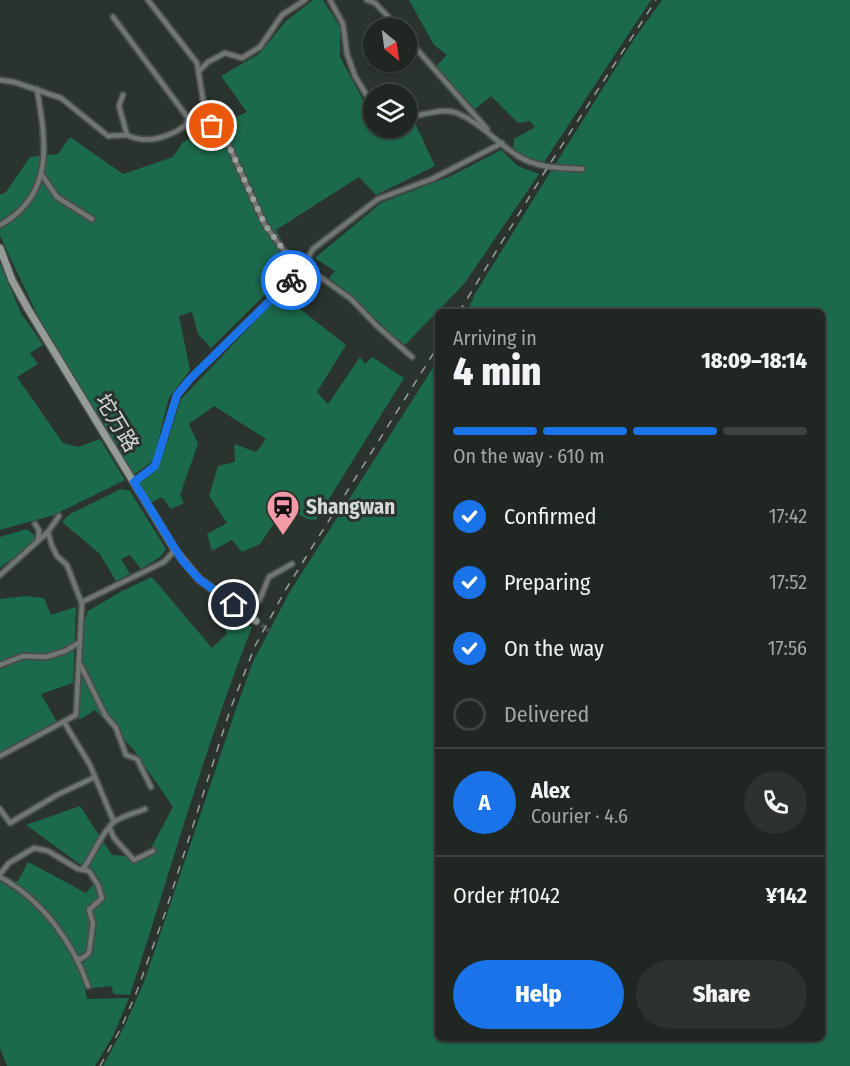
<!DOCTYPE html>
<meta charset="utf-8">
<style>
body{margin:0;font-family:"Fira Sans Condensed","Noto Sans SC",sans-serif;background:#2d322f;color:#f1f3f6;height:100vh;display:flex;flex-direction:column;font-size:22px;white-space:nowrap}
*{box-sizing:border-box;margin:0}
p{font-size:20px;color:#a2a5a5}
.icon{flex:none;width:33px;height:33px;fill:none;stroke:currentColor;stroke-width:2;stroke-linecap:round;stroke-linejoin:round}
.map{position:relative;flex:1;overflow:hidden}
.details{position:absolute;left:435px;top:309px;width:390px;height:732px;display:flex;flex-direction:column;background:#202622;border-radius:9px;box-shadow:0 2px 4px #0004,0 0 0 2px #3d4340}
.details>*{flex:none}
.needle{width:39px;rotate:151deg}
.controls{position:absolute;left:363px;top:18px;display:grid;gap:12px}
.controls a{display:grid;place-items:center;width:54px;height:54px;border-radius:50%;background:#202622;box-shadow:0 2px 4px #0004,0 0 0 2px #3d4340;font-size:30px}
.pin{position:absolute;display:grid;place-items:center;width:51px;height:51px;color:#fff;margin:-26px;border:3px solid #fff;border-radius:50%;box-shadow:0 2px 6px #0007}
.courier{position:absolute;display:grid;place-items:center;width:60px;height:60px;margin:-30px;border:4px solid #1a73e8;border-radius:50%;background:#fff;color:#222;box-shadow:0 2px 8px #0007}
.summary em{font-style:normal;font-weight:800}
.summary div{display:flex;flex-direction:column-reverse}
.summary{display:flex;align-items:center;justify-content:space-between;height:102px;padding:0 18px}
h1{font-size:39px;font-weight:800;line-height:45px}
.bar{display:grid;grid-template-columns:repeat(4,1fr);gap:9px 6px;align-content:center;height:72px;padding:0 18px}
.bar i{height:8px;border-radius:4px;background:#3d4340}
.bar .active{background:#1a73e8}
.bar p{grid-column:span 4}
.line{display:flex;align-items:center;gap:15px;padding:0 18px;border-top:2px solid #3d4340}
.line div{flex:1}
.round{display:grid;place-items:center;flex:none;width:63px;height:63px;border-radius:32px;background:#2d322f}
ol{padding:0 18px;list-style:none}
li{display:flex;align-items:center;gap:18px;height:66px}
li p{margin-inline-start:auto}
li .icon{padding:6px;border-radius:50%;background:#1a73e8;color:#fff;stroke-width:4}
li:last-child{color:#a2a5a5}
li i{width:33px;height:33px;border:3px solid #3d4340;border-radius:50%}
.cta{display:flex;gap:12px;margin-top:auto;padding:12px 18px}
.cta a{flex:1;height:69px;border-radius:36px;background:#1a73e8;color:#fff;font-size:24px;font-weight:800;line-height:69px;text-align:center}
.cta a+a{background:#2d322f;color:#f1f3f6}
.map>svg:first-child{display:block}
.forest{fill:#1c6a4c}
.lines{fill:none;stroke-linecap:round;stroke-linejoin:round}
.street-tunnel{stroke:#444c48;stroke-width:4.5;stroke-dasharray:4.5 2;stroke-linecap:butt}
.street-casing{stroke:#464e49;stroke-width:8}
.secondary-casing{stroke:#464e49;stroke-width:10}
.street{stroke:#717573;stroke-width:4.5}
.secondary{stroke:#959c98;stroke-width:7}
.rail{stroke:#9aa09c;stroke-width:1.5;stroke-dasharray:8 8;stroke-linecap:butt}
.done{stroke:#9aa09c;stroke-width:6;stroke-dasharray:0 10.8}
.route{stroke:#1a73e8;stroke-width:8}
.labels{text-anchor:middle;stroke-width:6;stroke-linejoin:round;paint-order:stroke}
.street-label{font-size:21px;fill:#d6dbd8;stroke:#2a332e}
.poi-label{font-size:21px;font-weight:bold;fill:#d6dbd8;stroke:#2a332e;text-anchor:start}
</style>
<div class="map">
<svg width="850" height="1066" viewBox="0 0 850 1066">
<rect width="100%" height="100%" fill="#2a332e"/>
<g class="forest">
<path d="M313,0H323L340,27V57L364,102L373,110L374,128H406L407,123L416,125L435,166L376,195L359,177L276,230L295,265L211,348L198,334L192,312L179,316L190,370L169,398L153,461L132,476L45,331L0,236V195L6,192L30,157L58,154L70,137L123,174L173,157L183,142L247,112L221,76L259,54L286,21Z"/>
<path d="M409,0H651L544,162L524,157L513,148L514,139L535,127L530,121L518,123L491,96L475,109L435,67L447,55L434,45Z"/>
<path d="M662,0H850V1066H103L125,1025L144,982L236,709L253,662L289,593L438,360V1038H822V312H467L475,294L531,203L630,45Z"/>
<path d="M501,150L518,166L539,174L464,284L405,345C378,324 357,298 329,278L335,271L315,258L381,203L451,176Z"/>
<path d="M0,263L21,313L43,345L30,353L38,364L17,377L63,443L78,447L100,439L125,480L54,515L0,530Z"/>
<path d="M281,294L346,345L317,392L328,404L360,357L365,364L372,357L404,378L316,520L307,519L291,510L287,515L282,512L260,544L242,552L232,540L212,551L207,534L227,523L209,496L218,466L235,462L234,444L256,452L266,439L214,406L189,424L198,444L180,495L184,503L171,509L162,497L149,504L138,485L159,467L181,399Z"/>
<path d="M121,489L130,491L166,549L160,557L141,569L130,555L121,559L130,574L116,581L100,554L62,522L70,514Z"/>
<path d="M27,529L34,535V542L0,568V537Z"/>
<path d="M152,577L212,648L227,634L215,602L252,627C205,747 170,872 130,995L113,994L112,986L85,989L87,999L129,998L113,1036L95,1066H7L0,1048V882L18,881L28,862L86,893L99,878L26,825L80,806L112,855L146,857L173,807L134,750L95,710L79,720L83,626L88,611L122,591Z"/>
<path d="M25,596L44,598L51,615L76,607L73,683L41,694L57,722L0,752V599Z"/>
</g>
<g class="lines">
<path class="street-tunnel" d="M256,621L272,633"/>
<defs>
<g id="street">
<path d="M148,0L197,63L206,118L212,126L220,129L224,135L265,225L285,252L351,299L377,326L412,357"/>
<path d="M330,0L343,24L347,54L355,76L367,96L374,101"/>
<path d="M367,0L375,3L399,28"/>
<path d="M113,17L188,118H206"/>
<path d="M406,37L487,129"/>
<path d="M199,71L208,62L225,53L242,58L260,47L282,15L305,0"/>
<path d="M0,80L14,82L61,98L108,136L127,135"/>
<path d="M123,95L119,106L127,135C147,145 170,137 186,125L188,118"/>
<path d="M406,117C422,116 442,107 457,113C481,123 497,143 518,156C537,168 560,168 582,169"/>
<path d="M42,175L57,197L92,219"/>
<path d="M0,225C55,195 46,142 37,89"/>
<path d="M134,482L155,466L177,395L190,379L301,270L313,249L378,199L432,179L502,143"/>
<path d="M35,524L39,530L38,540"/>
<path d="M48,532L52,546L57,556L67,565L82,604"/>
<path d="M0,575L48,532L59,516"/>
<path d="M248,615L260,599L269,577L292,564"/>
<path d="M80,664L105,715L116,728L126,755L137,759L151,787"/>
<path d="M0,665L23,656L46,657L65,651L80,642"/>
<path d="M64,722L90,765L114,822"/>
<path d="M0,756L76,715L82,602L164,562L175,550"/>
<path d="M0,809L10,823L57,795L95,777"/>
<path d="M110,829L114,838L134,860L153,851"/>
<path d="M83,869C93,856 101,833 114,822C122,816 136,813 145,809"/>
<path d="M0,874L9,863L34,848L48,851L78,869L89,871L98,885L102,898L89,910L93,923L89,953L81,959L76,958"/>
<path d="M0,877C42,900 73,942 88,986"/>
</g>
<path id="secondary" d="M0,248L12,280L28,309L175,550L199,579L256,621"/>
</defs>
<use href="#street" class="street-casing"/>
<use href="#secondary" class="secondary-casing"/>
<use href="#street" class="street"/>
<use href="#secondary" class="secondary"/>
<g class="rail">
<path d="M459,312L544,173L656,0"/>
<path d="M100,1066L121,1028L137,991L165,913L230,710L255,646L286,589L438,346"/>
</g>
</g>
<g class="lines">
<path class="done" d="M212,126L220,129L224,135L265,225L285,252L304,264L291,280"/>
<path class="route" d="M234,605L199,579L182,560L134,482L155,466L177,395L190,379L291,280"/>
</g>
<defs>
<symbol id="station-pin" viewBox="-11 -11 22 30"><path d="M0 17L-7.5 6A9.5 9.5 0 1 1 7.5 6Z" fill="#f39aa7" stroke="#2a332e"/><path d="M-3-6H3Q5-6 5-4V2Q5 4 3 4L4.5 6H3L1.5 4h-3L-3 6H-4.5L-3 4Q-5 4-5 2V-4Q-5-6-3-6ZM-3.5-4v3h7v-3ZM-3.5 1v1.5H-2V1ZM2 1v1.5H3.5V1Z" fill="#111"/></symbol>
</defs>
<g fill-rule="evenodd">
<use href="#station-pin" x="264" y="488" width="38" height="52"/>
</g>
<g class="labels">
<g class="street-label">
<text transform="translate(117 423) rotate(59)" y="7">坨万路</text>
</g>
<g class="poi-label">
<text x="306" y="514">Shangwan</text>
</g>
</g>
</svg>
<div class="controls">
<a><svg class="needle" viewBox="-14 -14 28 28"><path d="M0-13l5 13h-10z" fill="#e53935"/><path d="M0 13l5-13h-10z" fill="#a2a5a5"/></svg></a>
<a><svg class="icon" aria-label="layers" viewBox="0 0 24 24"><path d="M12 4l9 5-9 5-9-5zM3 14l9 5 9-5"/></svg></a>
</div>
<div class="pin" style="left:212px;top:126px;background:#ea580c"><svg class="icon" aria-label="bag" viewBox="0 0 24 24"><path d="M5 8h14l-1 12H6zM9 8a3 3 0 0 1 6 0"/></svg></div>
<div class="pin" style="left:234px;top:605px;background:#1f2937"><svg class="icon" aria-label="home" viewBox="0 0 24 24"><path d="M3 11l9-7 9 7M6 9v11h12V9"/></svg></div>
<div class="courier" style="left:291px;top:280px"><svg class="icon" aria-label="bike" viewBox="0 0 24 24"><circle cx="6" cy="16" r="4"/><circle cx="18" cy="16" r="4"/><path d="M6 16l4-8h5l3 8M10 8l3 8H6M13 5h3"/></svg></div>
<section class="details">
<div class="summary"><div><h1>4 min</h1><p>Arriving in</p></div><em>18:09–18:14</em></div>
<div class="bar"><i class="active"></i><i class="active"></i><i class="active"></i><i></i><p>On the way · 610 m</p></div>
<ol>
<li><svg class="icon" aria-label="check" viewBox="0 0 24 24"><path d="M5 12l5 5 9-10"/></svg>Confirmed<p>17:42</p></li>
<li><svg class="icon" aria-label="check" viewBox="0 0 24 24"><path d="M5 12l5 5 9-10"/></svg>Preparing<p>17:52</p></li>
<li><svg class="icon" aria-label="check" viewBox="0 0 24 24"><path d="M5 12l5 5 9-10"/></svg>On the way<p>17:56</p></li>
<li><i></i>Delivered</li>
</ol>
<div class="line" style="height:108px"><b class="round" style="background:#1a73e8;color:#fff">A</b><div><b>Alex</b><p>Courier · 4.6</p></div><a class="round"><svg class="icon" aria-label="phone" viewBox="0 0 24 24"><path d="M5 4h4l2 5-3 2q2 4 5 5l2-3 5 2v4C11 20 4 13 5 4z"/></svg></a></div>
<div class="line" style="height:78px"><div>Order #1042</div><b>¥142</b></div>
<div class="cta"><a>Help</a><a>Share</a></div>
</section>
</div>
